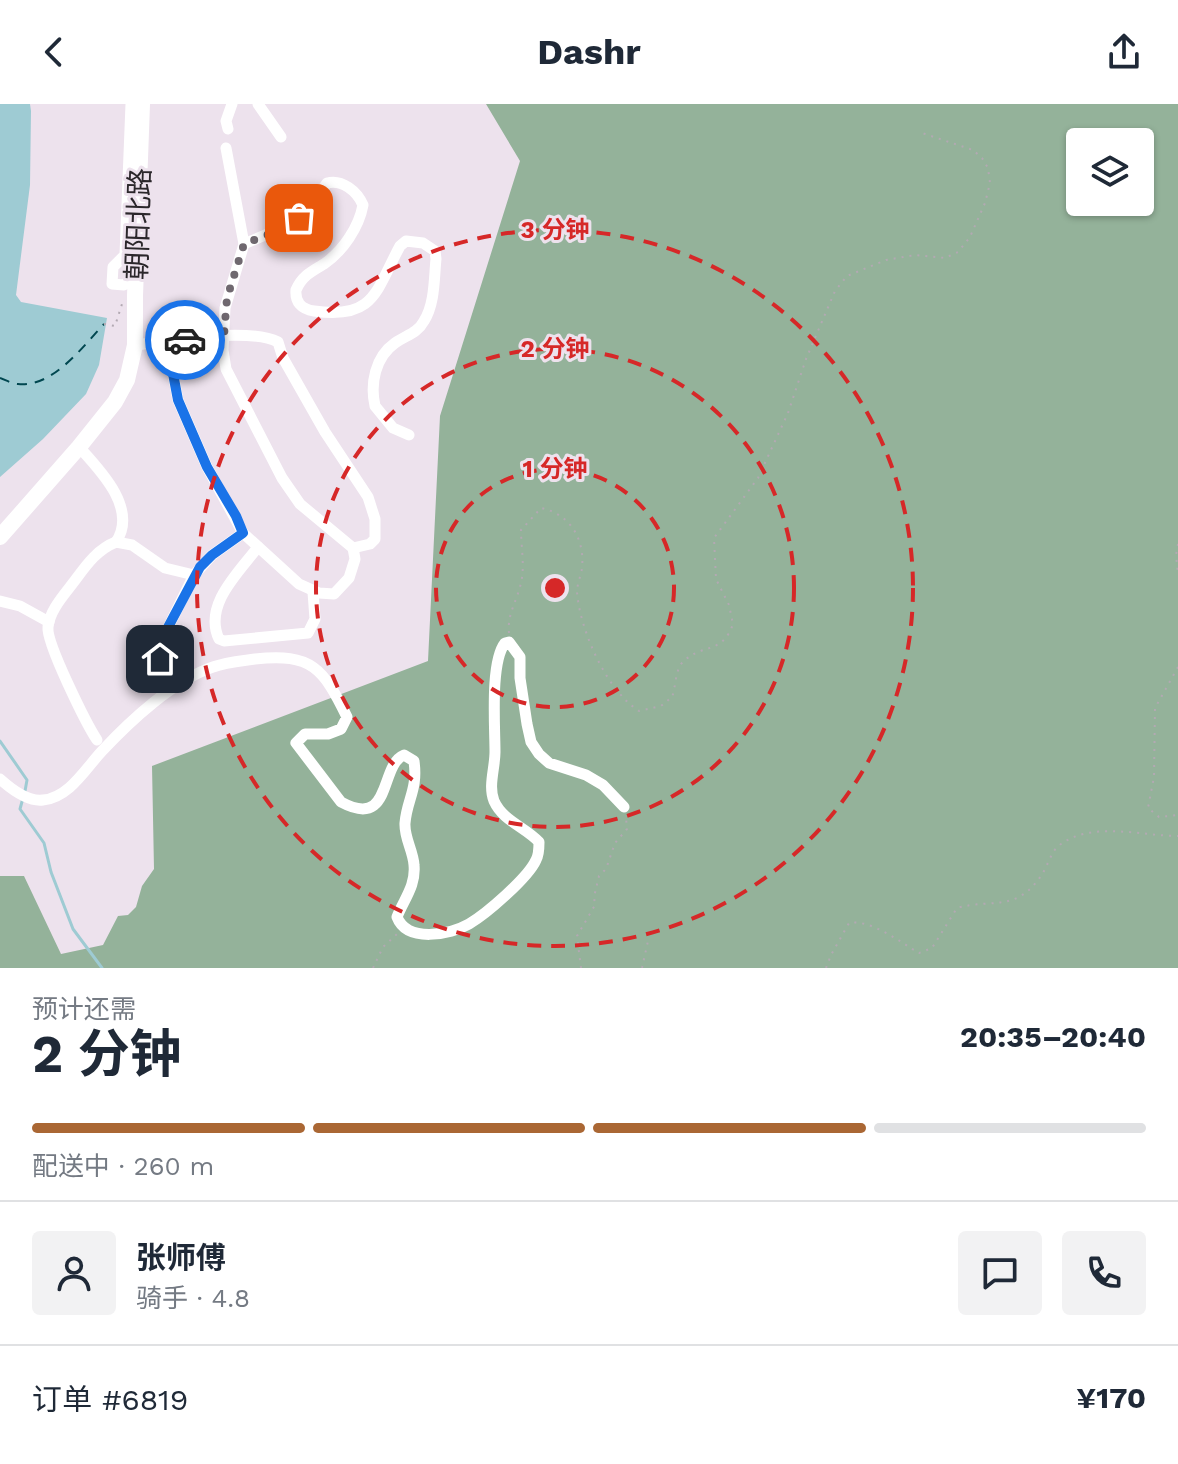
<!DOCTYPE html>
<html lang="zh">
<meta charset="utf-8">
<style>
body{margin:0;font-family:"Work Sans","Noto Sans SC",sans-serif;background:#f2f2f3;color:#1f2937;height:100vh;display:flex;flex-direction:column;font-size:30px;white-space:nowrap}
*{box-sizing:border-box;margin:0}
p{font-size:26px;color:#747a83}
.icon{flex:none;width:44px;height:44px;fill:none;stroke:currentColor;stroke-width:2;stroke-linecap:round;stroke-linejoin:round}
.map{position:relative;height:864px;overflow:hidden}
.sheet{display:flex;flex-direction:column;background:#fff;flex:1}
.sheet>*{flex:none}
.buttons{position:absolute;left:1066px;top:24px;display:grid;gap:16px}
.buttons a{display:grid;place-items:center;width:88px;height:88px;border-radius:8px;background:#fff;box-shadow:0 2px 6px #0004;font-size:40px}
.pin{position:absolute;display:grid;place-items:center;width:68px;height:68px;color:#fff;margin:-34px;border-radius:16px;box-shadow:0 4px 12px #0006}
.courier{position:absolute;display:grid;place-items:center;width:80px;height:80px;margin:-40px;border:6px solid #1a73e8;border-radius:50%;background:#fff;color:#222;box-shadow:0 2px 10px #0007}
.headline em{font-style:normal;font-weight:700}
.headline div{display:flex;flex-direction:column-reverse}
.headline{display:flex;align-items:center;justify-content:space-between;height:136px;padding:0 32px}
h1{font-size:52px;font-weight:700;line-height:60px}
.bar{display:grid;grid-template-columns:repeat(4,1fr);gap:12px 8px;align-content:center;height:96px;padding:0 32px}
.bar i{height:10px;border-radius:6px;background:#e0e1e3}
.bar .selected{background:#aa6734}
.bar p{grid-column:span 4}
.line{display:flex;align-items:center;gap:20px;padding:0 32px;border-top:2px solid #e0e1e3}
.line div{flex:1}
.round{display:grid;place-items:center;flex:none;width:84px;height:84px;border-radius:8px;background:#f2f2f3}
header{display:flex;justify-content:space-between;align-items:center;height:104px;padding:0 32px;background:#fff;font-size:36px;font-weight:700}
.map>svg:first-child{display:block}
.forest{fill:#94b29a;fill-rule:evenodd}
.water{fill:#9ecbd3}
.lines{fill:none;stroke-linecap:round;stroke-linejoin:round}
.stream{stroke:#9ecbd3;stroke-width:3}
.ferry{stroke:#014750;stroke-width:2;stroke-dasharray:10 8;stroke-linecap:butt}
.path{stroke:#b2a9b2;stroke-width:2;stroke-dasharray:2 6;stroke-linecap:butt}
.minor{stroke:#fff;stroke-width:11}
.secondary{stroke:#fff;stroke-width:16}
.done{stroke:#6f686f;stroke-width:8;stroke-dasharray:0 14.4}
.route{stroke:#1a73e8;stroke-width:10}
.ring{fill:none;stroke:#d62828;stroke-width:4;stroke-dasharray:14 10}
.labels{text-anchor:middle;stroke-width:6;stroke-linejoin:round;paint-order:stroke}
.street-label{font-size:28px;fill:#2b272b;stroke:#ede2ed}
.centre{fill:#d62828;stroke:#ede2ed;stroke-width:4}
.ring-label{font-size:24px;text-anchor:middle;font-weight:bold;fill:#d62828;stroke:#ede2ed;stroke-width:6;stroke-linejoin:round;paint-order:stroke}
</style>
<header><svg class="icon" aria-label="back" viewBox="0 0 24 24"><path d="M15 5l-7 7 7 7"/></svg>Dashr<svg class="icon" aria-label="share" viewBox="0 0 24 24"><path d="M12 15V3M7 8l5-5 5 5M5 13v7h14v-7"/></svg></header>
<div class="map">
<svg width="1178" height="864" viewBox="0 0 1178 864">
<rect width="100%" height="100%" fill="#ede2ed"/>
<path class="forest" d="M486,0H1178V864H0V772H24L61,850L103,841L118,812L128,811L136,803L142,782L154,765L152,662L428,557L440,312L520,57ZM1080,38H1140V98H1080Z"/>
<path class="water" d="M0,0H30L31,7L30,81L16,191L21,198L107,214L99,261L86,290L43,335L0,373Z"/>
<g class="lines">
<g class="stream">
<path d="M0,637L27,676L25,687"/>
<path d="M23,694L20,705L44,739L51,768L73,825L102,864"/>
</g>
<path class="ferry" d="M0,274C6,276 12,280 18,280C53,284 83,242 104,220"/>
<g class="path">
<path d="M104,220L115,222L122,200"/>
<path d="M1178,440L1176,451L1178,470"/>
<path d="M509,529C507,510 517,497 521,479C525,462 521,443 521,426L541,404C570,410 585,435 582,464C581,472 577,480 577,488C580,526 606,586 639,607L661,602L672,593C676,583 675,564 684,557C703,539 722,551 733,520L729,501L716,475L714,434L758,374L788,309L806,255L835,187L847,172L886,156L915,151L945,154L958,148L970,133L985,99L990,79L988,64L982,54L973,46L922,29"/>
<path d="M1178,563L1155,604L1154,673L1148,704L1159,713L1178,711"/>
<path d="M373,864L383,843L397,830"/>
<path d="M581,864L577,832L595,801L594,793L599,772L606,765L615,739L627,725L626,714"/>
<path d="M642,864L648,837"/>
<path d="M826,864L831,851L849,819C871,815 900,838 919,849L932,844L957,804C993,794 1015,809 1041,772C1048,762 1051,746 1061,740C1093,717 1142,732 1178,732"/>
</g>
<g class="minor">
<path d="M131,0L125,151L113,163L112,180L124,181L136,170"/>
<path d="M258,0L281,33"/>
<path d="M228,25L226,17L232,0"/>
<path d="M244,140L291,120L306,107L327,79C342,75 357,87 363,101C359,123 343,147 324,160C312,167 302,172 296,186C295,198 301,205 314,207C375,216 376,186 400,142L406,137L423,139L435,147L436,155C434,174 435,200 424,217C417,230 406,231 395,239C375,253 370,280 375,302L393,324L409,331"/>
<path d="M167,238L178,296L207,363L243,429L299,480L319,489L334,490L349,474L355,455L353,444L300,400L282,374L226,265L223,246L225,204L244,140L226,44"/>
<path d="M135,241C169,237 249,223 278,238L283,254L325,328L368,393L375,415V435L370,440L353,444"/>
<path d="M79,343C101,367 138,405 116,438"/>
<path d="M258,443C239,468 203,501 219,535L224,537L308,529L315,515L313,488"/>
<path d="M0,497L20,502L49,518"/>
<path d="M165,572L160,555L162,536L194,471L212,451L243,429"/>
<path d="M97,636C87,621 46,539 48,523C50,505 65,490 76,475C87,460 98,445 116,438L132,441L165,464L194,471"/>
<path d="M0,675C10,684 28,698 43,696C69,694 86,664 102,647C130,617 174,576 213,563C226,558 241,557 255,555C312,549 323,564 347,613L341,625L328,630H305L296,639L341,698C393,726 379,661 404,651L414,657C418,686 407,695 405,719C404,734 413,746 414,761C416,782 404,795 397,813C407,839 450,831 469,820C486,810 528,774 536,756C539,751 539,744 539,738C525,723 503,717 494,697C488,682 495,664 495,648C495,622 490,558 505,539L509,538L520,553V574L527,620L531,638L539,650L549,659L586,671L603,681L624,703"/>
</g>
<path class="secondary" d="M0,433L79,343L115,298L127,276L135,241V192L142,0"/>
</g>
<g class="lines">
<path class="done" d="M185,236L224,231L227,194L244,140L282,125L299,114"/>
<path class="route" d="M160,555L166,527L200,463L212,451L243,429L236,412L207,363L178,296L167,238L185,236"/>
</g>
<g class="ring">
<circle cx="555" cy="484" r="119"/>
<circle cx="555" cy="484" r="239"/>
<circle cx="555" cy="484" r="358"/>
</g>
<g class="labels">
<g class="street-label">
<text transform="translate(138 120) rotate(-88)" y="10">朝阳北路</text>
</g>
</g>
<circle cx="555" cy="484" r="12" class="centre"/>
<g class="ring-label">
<text x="555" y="134">3 分钟</text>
<text x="555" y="253">2 分钟</text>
<text x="555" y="373">1 分钟</text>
</g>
</svg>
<div class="buttons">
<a><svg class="icon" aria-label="layers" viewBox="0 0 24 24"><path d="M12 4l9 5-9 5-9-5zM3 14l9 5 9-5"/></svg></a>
</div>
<div class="pin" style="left:299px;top:114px;background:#ea580c"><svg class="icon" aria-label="bag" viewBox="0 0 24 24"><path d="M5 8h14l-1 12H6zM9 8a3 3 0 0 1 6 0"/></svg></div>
<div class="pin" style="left:160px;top:555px;background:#1f2937"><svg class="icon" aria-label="home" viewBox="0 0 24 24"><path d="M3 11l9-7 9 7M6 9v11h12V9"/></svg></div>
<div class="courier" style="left:185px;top:236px"><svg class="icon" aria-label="car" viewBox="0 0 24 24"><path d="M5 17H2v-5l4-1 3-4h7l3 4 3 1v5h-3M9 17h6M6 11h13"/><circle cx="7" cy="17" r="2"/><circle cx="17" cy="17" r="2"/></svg></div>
</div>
<section class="sheet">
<div class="headline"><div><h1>2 分钟</h1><p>预计还需</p></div><em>20:35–20:40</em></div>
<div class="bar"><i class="selected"></i><i class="selected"></i><i class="selected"></i><i></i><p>配送中 · 260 m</p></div>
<div class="line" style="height:144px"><a class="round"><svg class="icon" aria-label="person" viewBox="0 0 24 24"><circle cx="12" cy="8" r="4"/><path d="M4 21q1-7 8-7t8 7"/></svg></a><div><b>张师傅</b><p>骑手 · 4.8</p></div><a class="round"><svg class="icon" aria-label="chat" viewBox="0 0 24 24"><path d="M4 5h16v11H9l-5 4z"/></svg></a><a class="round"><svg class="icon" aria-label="phone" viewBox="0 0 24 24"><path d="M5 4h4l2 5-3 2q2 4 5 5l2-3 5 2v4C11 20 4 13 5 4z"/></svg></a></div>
<div class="line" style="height:104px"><div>订单 #6819</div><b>¥170</b></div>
</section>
